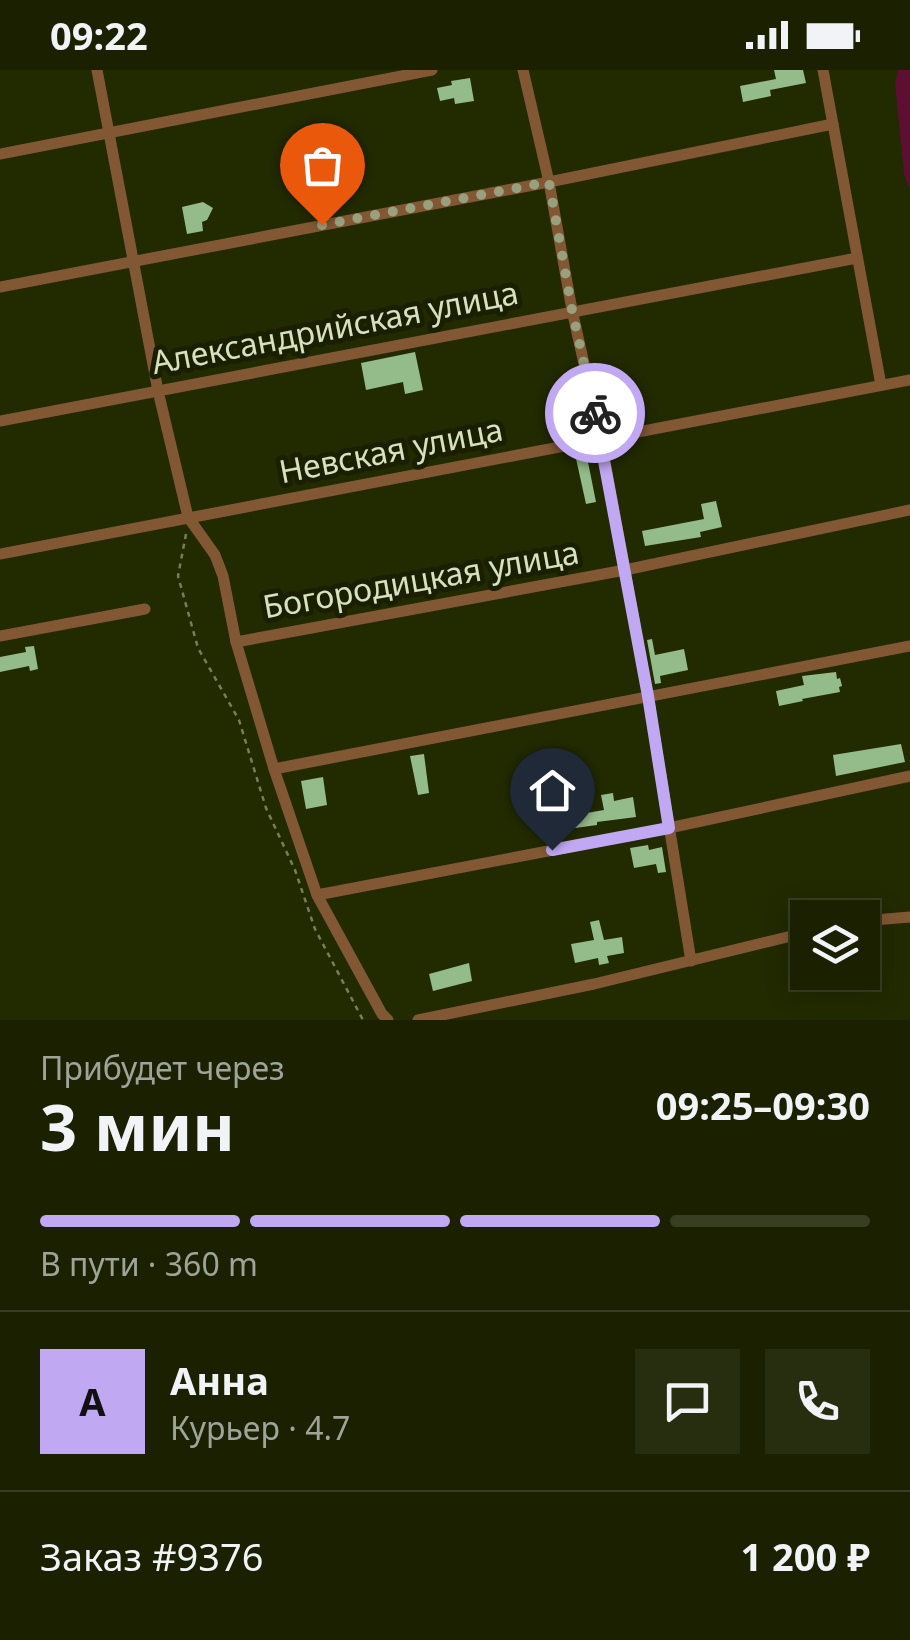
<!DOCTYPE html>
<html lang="ru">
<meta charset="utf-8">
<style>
body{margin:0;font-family:"Noto Sans",sans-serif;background:#272d0f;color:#f1f3f6;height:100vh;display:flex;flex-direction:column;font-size:38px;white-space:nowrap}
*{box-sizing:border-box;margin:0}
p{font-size:32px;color:#9fa399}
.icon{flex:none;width:55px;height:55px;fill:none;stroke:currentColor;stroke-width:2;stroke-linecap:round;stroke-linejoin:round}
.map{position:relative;height:950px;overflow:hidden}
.panel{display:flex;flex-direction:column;background:#1a2000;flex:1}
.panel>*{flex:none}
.buttons{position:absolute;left:790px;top:830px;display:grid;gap:20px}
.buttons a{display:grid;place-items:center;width:90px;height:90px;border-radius:0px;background:#1a2000;box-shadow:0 5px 25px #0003,0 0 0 2px #383e22;font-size:50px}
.pin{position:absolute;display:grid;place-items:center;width:85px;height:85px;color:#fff;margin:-102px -42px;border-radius:50% 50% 50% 0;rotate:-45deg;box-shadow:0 0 10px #0007}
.pin .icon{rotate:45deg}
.courier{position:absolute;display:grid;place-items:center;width:100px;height:100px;margin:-50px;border:8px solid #c1a8f3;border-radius:50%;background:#fff;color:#222;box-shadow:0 2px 12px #0007}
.overview em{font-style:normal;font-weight:700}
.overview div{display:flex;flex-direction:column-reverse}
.overview{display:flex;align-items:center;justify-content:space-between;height:170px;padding:0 40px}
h1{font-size:65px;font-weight:700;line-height:75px}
.bar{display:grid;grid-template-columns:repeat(4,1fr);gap:15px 10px;align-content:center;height:120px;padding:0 40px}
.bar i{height:12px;border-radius:8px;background:#383e22}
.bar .active{background:#c1a8f3}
.bar p{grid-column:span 4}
.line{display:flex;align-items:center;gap:25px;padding:0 40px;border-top:2px solid #383e22}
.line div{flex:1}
.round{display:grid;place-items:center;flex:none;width:105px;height:105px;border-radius:0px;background:#272d0f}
.status{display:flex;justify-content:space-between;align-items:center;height:70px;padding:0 50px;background:#1a2000;direction:ltr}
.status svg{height:28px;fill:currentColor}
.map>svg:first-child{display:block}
.green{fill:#5d0f31}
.building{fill:#94bc8a}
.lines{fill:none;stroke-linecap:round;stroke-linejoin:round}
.path{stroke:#767e5a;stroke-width:2.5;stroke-dasharray:5 5;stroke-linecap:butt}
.street{stroke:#825834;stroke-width:11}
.done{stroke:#98a07e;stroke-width:10;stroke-dasharray:0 18}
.route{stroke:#c1a8f3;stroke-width:12}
.labels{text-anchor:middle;stroke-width:10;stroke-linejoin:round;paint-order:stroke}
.street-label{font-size:32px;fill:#d8e0c2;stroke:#1a1f02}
</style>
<div class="status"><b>09:22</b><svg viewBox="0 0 49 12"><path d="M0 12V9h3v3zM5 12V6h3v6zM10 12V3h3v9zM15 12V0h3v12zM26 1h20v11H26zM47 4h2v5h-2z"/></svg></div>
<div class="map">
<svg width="910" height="950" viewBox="0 0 910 950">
<rect width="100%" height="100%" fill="#222a00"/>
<path class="green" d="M898,0H910V120L904,104L895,13Z"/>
<g class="building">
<path d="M774,0H803L806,13L770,20L771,26L743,32L740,16L776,9Z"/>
<path d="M470,8L474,31L455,34L454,28L440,31L437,18L452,15L451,11Z"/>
<path d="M203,132L213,138L207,150L202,152L203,161L187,164L182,137Z"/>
<path d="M415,282L423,320L405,324L403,312L366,320L361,293Z"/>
<path d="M586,382L596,432L586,434L575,384Z"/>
<path d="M716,431L722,457L700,462L701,467L645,476L642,461L704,449L701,434Z"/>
<path d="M652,569L655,585L684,579L688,600L660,606L661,613L655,614L647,570Z"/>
<path d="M34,576L38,599L30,601L29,596L0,602V587L26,582L25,577Z"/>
<path d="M836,602L837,609L840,608L842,616L839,617L840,622L802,629L803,631L779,636L776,621L804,615L802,606Z"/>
<path d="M901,674L905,692L836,706L833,685Z"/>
<path d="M424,684L429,723L418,725L410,686Z"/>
<path d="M323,707L327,735L306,739L301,711Z"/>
<path d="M613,723L614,731L633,727L636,747L597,752V755L546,762L543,745L569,741V746L604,740L601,725Z"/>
<path d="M648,775L649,780L662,777L666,802L658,803L656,794L634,798L630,778Z"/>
<path d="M599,850L604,870L622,867L624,883L607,886L609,893L599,895L598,888L575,893L571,874L594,870L590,852Z"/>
<path d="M469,893L472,911L433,921L429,904Z"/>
</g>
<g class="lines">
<path class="path" d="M186,464L178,506L198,578L239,650L266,738L295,800L315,859L363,950"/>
<g class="street">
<path d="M97,0L158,321L188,447L215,485L223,506L236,572L274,699L317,825L382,944L388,950"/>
<path d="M523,0L549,112L572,240L601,370L648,626L691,891"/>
<path d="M823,0L881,315"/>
<path d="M0,84L432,0"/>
<path d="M0,217L549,112L833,54"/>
<path d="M0,351L857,188"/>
<path d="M0,484L910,310"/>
<path d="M0,566L145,539"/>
<path d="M236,572L625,500L910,440"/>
<path d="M274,699L910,576"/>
<path d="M317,825L669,758L910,706"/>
<path d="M862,851L910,847"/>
<path d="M418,950L594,914L808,862"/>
</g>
</g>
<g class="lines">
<path class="done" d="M322,155L549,112L572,240L595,343"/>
<path class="route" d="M552,780L669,758L648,626L595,343"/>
</g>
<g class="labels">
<g class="street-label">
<text transform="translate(335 258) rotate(-11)" y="11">Александрийская улица</text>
<text transform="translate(391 381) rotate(-11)" y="11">Невская улица</text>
<text transform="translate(421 510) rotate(-10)" y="11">Богородицкая улица</text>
</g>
</g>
</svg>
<div class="buttons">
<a><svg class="icon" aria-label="layers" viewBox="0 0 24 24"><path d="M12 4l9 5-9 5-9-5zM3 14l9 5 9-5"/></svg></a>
</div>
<div class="pin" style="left:322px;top:155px;background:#ea580c"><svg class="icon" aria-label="bag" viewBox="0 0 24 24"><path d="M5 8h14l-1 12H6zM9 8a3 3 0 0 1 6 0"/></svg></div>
<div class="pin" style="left:552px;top:780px;background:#1f2937"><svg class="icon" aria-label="home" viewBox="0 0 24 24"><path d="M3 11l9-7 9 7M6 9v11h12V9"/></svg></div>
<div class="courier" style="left:595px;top:343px"><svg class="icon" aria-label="bike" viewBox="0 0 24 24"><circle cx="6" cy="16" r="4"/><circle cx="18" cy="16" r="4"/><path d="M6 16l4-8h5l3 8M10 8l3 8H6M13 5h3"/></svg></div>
</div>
<section class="panel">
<div class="overview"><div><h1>3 мин</h1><p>Прибудет через</p></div><em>09:25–09:30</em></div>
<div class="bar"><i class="active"></i><i class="active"></i><i class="active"></i><i></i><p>В пути · 360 m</p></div>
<div class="line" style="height:180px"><b class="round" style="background:#c1a8f3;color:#111">А</b><div><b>Анна</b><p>Курьер · 4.7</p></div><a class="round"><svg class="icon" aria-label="chat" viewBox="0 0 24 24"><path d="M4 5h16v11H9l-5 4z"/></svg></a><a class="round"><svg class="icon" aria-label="phone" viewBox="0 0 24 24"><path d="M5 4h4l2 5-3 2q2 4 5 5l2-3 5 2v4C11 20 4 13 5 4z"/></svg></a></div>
<div class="line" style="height:130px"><div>Заказ #9376</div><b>1 200 ₽</b></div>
</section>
